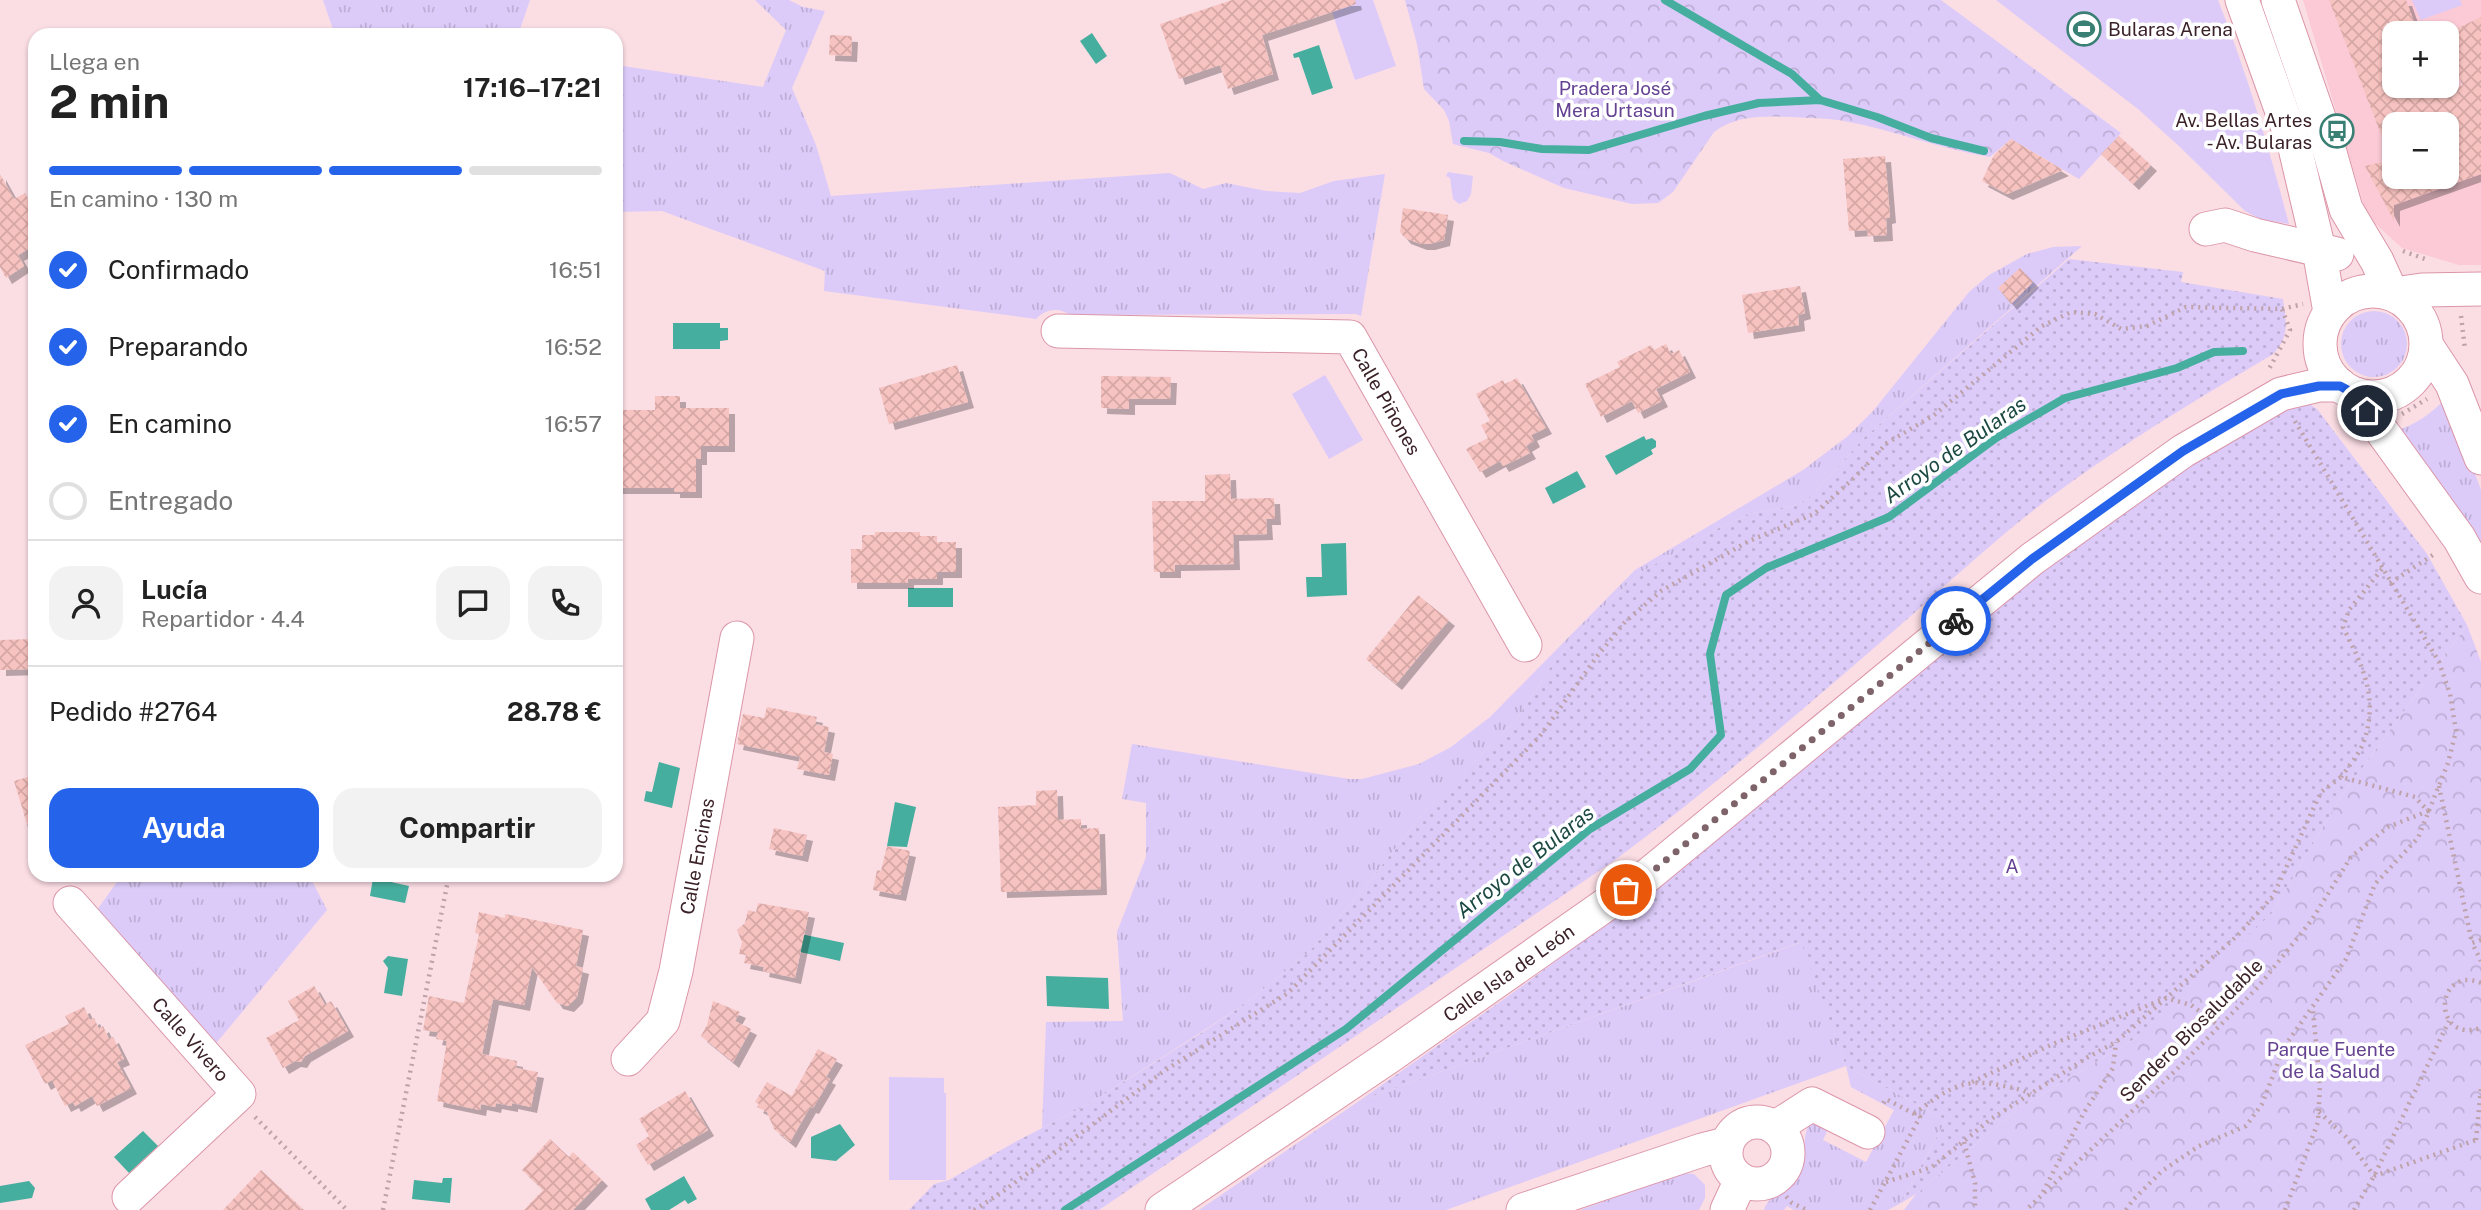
<!DOCTYPE html>
<html lang="es">
<meta charset="utf-8">
<style>
body{margin:0;font-family:"Public Sans",sans-serif;background:#f2f2f2;color:#222;height:100vh;display:flex;flex-direction:column;font-size:26px;white-space:nowrap}
*{box-sizing:border-box;margin:0}
p{font-size:23px;color:#767676}
.icon{flex:none;width:38px;height:38px;fill:none;stroke:currentColor;stroke-width:2;stroke-linecap:round;stroke-linejoin:round}
.map{position:relative;flex:1;overflow:hidden}
.panel{position:absolute;left:28px;top:28px;width:595px;height:854px;display:flex;flex-direction:column;background:#fff;border-radius:21px;box-shadow:0 2px 5px #0004}
.panel>*{flex:none}
.fabs{position:absolute;left:2382px;top:21px;display:grid;gap:14px}
.fabs a{display:grid;place-items:center;width:77px;height:77px;border-radius:14px;background:#fff;box-shadow:0 2px 5px #0004;font-size:35px}
.pin{position:absolute;display:grid;place-items:center;width:60px;height:60px;color:#fff;margin:-30px;border:4px solid #fff;border-radius:50%;box-shadow:0 2px 7px #0007}
.courier{position:absolute;display:grid;place-items:center;width:70px;height:70px;margin:-35px;border:5px solid #2563eb;border-radius:50%;background:#fff;color:#222;box-shadow:0 2px 9px #0007}
.headline em{font-style:normal;font-weight:700}
.headline div{display:flex;flex-direction:column-reverse}
.headline{display:flex;align-items:center;justify-content:space-between;height:119px;padding:0 21px}
h1{font-size:46px;font-weight:700;line-height:52px}
.bar{display:grid;grid-template-columns:repeat(4,1fr);gap:10px 7px;align-content:center;height:84px;padding:0 21px}
.bar i{height:9px;border-radius:5px;background:#e0e0e0}
.bar .selected{background:#2563eb}
.bar p{grid-column:span 4}
.line{display:flex;align-items:center;gap:18px;padding:0 21px;border-top:2px solid #e0e0e0}
.line div{flex:1}
.round{display:grid;place-items:center;flex:none;width:74px;height:74px;border-radius:21px;background:#f2f2f2}
ol{padding:0 21px;list-style:none}
li{display:flex;align-items:center;gap:21px;height:77px}
li p{margin-inline-start:auto}
li .icon{padding:7px;border-radius:50%;background:#2563eb;color:#fff;stroke-width:4}
li:last-child{color:#767676}
li i{width:38px;height:38px;border:4px solid #e0e0e0;border-radius:50%}
.button{display:flex;gap:14px;margin-top:auto;padding:14px 21px}
.button a{flex:1;height:80px;border-radius:21px;background:#2563eb;color:#fff;font-size:28px;font-weight:700;line-height:80px;text-align:center}
.button a+a{background:#f2f2f2;color:#222}
.map>svg:first-child{display:block}
.built{fill:#fbcad6;fill-rule:evenodd}
.grass{fill:url(#grass-tufts)}
.park{fill:url(#park-crowns)}
.garden{fill:url(#garden-dots)}
.pitch{fill:#dccbf9}
.water{fill:#45ae9e}
.lines{fill:none;stroke-linecap:round;stroke-linejoin:round}
.stream{stroke:#45ae9e;stroke-width:8}
.building{fill:url(#building-cross-hatch);fill-rule:evenodd;filter:url(#shadow)}
.minor-casing{stroke:#db96a8;stroke-width:35}
.path{stroke:#bea2a9;stroke-width:4.5;stroke-dasharray:2 5;stroke-linecap:butt}
.minor{stroke:#fff;stroke-width:33}
.done{stroke:#7e636a;stroke-width:7;stroke-dasharray:0 12.6}
.route{stroke:#2563eb;stroke-width:9}
.labels{text-anchor:middle;stroke-width:7;stroke-linejoin:round;paint-order:stroke}
.poi-label{font-size:19px;fill:#3b2128;stroke:#fff;text-anchor:start}
.park-label{font-size:19px;fill:#654292;stroke:#fff}
.street-label{font-size:19px;fill:#3b2128;stroke:#fff}
.water-label{font-size:21px;font-style:italic;fill:#1b4942;stroke:#fff}
</style>
<div class="map">
<svg width="2481" height="1210" viewBox="0 0 2481 1210">
<defs>
<pattern id="grass-tufts" width="24" height="20" patternUnits="userSpaceOnUse" patternTransform="scale(1.75)"><rect width="24" height="20" fill="#dccbf9"/><path d="M3 7l-1-3M5 7V3M7 7l1-3M15 17l-1-3M17 17v-4M19 17l1-3" fill="none" stroke="#beaed5"/></pattern>
<pattern id="park-crowns" width="20" height="18" patternUnits="userSpaceOnUse" patternTransform="scale(1.75)"><rect width="20" height="18" fill="#dccbf9"/><path d="M2 6a3 3 0 1 1 6 0M12 15a3 3 0 1 1 6 0" fill="none" stroke="#beaed5"/></pattern>
<pattern id="garden-dots" width="8" height="8" patternUnits="userSpaceOnUse" patternTransform="scale(1.75)"><rect width="8" height="8" fill="#dccbf9"/><path d="M2 2h.1M6 6h.1" fill="none" stroke="#beaed5" stroke-width="1.8" stroke-linecap="round"/></pattern>
<pattern id="building-cross-hatch" width="8" height="8" patternUnits="userSpaceOnUse" patternTransform="scale(1.75)"><rect width="8" height="8" fill="#f7c3c0"/><path d="M0 0l8 8M0 8l8-8" fill="none" stroke="#d5a7a5"/></pattern>
<filter id="shadow"><feDropShadow dx="6" dy="6" stdDeviation="0" flood-color="#0004"/></filter>
</defs>
<rect width="100%" height="100%" fill="#fbdde4"/>
<path class="built" d="M2303,0H2481V265H2459L2402,248L2367,216ZM2394,33H2446V86H2394ZM2394,124H2446V177H2394Z"/>
<g class="grass">
<path d="M323,0H530L518,35H335Z"/>
<path d="M755,0H789L803,7L825,11L792,88L816,145L831,196L1170,173L1203,189L1226,183L1266,191L1300,193L1334,181L1385,174L1361,316L1356,314L1070,315C1058,307 1046,309 1036,319L824,291L825,271L662,211L616,212V65L763,87L786,30Z"/>
<path d="M2082,246L1865,437L1810,498L1793,506L1752,513L1717,529L1638,574L1588,622L1552,665L1517,719L1423,813L1369,882L1309,952L1245,1004L1089,1104L1042,1128L1046,1022L1123,1021L1117,932L1146,857V803L1122,799L1132,744L1349,779H1362L1419,764L1451,747L1490,717L1635,570L1803,470L1848,436L1873,411L1969,292L1989,275L2027,254L2053,247Z"/>
<circle cx="2374" cy="344" r="33"/>
<path d="M2447,397L2481,490V557L2395,431C2417,424 2431,414 2447,397Z"/>
<path d="M122,875H309L327,910L213,1047L92,917Z"/>
<path d="M1802,942L1846,1066L1946,1120L1901,1203L1888,1210H1794L1787,1206L1784,1210H1764C1768,1195 1786,1192 1795,1179C1810,1157 1799,1140 1811,1121L1831,1123L1823,1140L1866,1162L1894,1110L1851,1087L1846,1066L1446,1210H1199L1359,1101Z"/>
<path d="M1684,1173L1694,1174L1705,1185V1198L1699,1210H1580Z"/>
</g>
<g class="park">
<path d="M1405,0H1941L2121,133L2079,179L2011,139L1990,157C1940,149 1894,130 1844,121C1827,118 1809,118 1791,117C1764,116 1737,115 1714,132L1673,192L1658,203L1632,204L1564,188L1503,161L1489,153L1453,144L1449,121L1444,110L1424,89L1417,44Z"/>
<path d="M2467,625L2481,662V1210H1904L1916,1194L2018,1109L2131,1041L2272,913L2340,798Z"/>
</g>
<g class="garden">
<path d="M2069,259L2183,272L2181,282L2283,299C2286,321 2290,337 2273,354C2188,405 2103,455 2025,517C1981,552 1940,591 1897,628C1805,708 1713,787 1615,860L1099,1210H909L934,1184L949,1180L1015,1142L1089,1104L1201,1033L1245,1004L1309,952L1369,882L1423,813L1517,719L1552,665L1588,622L1638,574L1717,529L1752,513L1793,506L1810,498L1865,437Z"/>
<path d="M2305,401L2317,409L2427,554L2467,625L2340,798L2272,913L2216,966L2131,1041L2018,1109L1916,1194L1901,1203L1946,1120L1846,1066L1801,942L1359,1101L1511,994L1676,872L1839,740L2084,534L2240,429Z"/>
</g>
<g class="pitch">
<path d="M1328,0H1373L1396,66L1355,80Z"/>
<path d="M1996,0H2218C2247,73 2269,148 2289,224L2260,219L2245,211L2180,147L2138,109Z"/>
<path d="M2412,0H2460L2462,5L2421,20Z"/>
<path d="M1448,172L1473,176L1471,194L1467,201L1459,204L1453,199L1450,178L1446,176Z"/>
<path d="M1325,375L1363,440L1329,459L1292,394Z"/>
<path d="M889,1077L944,1078V1093H946V1180H889Z"/>
</g>
<g class="water">
<path d="M1092,33L1107,56L1096,64L1080,41Z"/>
<path d="M1319,45L1333,88L1312,95L1299,57L1294,58L1293,54Z"/>
<path d="M673,323H720V328H728V340L720,341V349H673Z"/>
<path d="M1644,436L1646,440L1652,438L1656,441V447L1651,450L1653,454L1616,475L1605,456Z"/>
<path d="M1577,471L1586,487L1553,504L1545,488Z"/>
<path d="M1346,543L1347,595L1307,597L1306,577H1322L1321,544Z"/>
<rect x="908" y="588" width="45" height="19"/>
<path d="M659,762L680,768L672,808L644,801L646,791L652,792Z"/>
<path d="M895,802L916,807L907,847L887,846Z"/>
<path d="M373,878L409,886L405,903L370,896Z"/>
<path d="M791,932L844,943L840,961L787,949Z"/>
<path d="M388,956L408,959L402,996L384,993L388,968L383,961Z"/>
<path d="M1046,976L1108,978L1109,1009L1047,1006Z"/>
<path d="M840,1124L855,1145L836,1161L811,1158V1137Z"/>
<path d="M143,1131L158,1146L129,1173L114,1157Z"/>
<path d="M684,1176L697,1199L688,1204L685,1200L669,1210H651L645,1199Z"/>
<path d="M443,1178H452L450,1203L412,1199L414,1180L442,1183Z"/>
<path d="M29,1181L35,1188L32,1198L0,1203V1186Z"/>
</g>
<g class="lines">
<g class="stream">
<path d="M1665,0L1792,74L1820,100"/>
<path d="M1464,141L1500,142L1542,149L1589,150L1704,116L1759,103L1820,100L1877,117L1931,138L1984,151"/>
<path d="M1065,1210L1346,1029L1590,829L1690,769L1721,735L1710,654L1726,595L1766,568L1889,517L1996,438L2065,398L2177,368L2214,352L2243,351"/>
</g>
</g>
<g class="building">
<path d="M1232,0H1355L1356,4L1262,35L1273,74L1228,89L1220,65L1179,79L1160,24Z"/>
<path d="M2329,0H2406L2418,33H2394V86H2463L2446,50V34L2481,17V174L2394,205V221L2365,166L2391,160ZM2394,124H2446V177H2394Z"/>
<path d="M830,35L852,36L851,56L829,55Z"/>
<path d="M2119,136L2151,165L2133,184L2101,154Z"/>
<path d="M2011,139L2063,170L2007,194L1982,181L1994,155Z"/>
<path d="M1885,156L1890,217L1886,218L1887,235L1868,236L1867,230L1849,231L1843,159Z"/>
<path d="M0,174L14,199L25,193L35,211V245L18,255L24,266L6,278L0,267Z"/>
<path d="M1403,208L1448,215L1444,240L1429,244H1421L1405,238L1400,232Z"/>
<path d="M2020,268L2033,282L2011,304L1998,288Z"/>
<path d="M1800,286L1805,313L1798,315L1799,325L1748,333L1742,295Z"/>
<path d="M1666,344L1671,354L1679,350L1690,372L1656,389L1662,401L1638,413L1632,401L1601,417L1585,384L1620,367L1617,362L1651,345L1654,350Z"/>
<path d="M957,365L968,402L889,424L879,388Z"/>
<path d="M1101,376L1171,377L1170,399H1129V409L1101,408Z"/>
<path d="M1517,378L1546,428L1531,435L1534,441L1526,446L1530,453L1503,466L1500,461L1480,472L1466,449L1488,438L1481,425L1490,421L1476,394L1503,380L1505,384Z"/>
<path d="M655,396H680V408H729V446H701V459H696V492H674V488H616V410H655Z"/>
<path d="M1230,474L1231,499L1274,498L1275,519H1266L1267,534L1233,535L1234,564L1175,565V572H1154L1152,501H1205V475Z"/>
<path d="M875,532H920V536H937V542H956V572H937V579H908V583H851V549H862V535H875Z"/>
<path d="M1418,595L1449,620L1396,684L1366,659Z"/>
<path d="M35,639V669L0,670V640Z"/>
<path d="M767,707L817,717L815,724L829,727L824,752L833,754L829,775L797,769L800,757L737,744L743,714L764,718Z"/>
<path d="M35,775V834H30L14,781Z"/>
<path d="M1057,790L1058,820L1081,819V829L1099,828L1101,889L1001,892L998,807L1036,805V791Z"/>
<path d="M774,828L807,835L802,856L769,849Z"/>
<path d="M887,846L910,851L900,895L873,890L877,870L881,871Z"/>
<path d="M758,903L809,912L795,978L763,971L764,967L744,963L746,955L739,954L742,942L737,930L745,923L748,910L756,912Z"/>
<path d="M479,912L505,918V914L583,930L576,966L583,968L577,997L568,1006L557,1003L532,967L524,1005L493,999L482,1054L517,1061L516,1068L538,1072L531,1107L512,1103V1106L496,1103L495,1107L481,1104L480,1110L437,1101L447,1041L436,1039L438,1032L423,1030L429,996L464,1003L479,934L475,933Z"/>
<path d="M314,986L325,1005L331,1001L348,1031L305,1056L301,1062L295,1061L283,1068L266,1038L299,1020L288,1001Z"/>
<path d="M713,1001L740,1012L735,1021L751,1029L733,1062L701,1036L707,1025Z"/>
<path d="M84,1007L90,1020L94,1018L99,1029L103,1026L109,1039L113,1037L124,1059L117,1062L131,1088L97,1106L92,1096L75,1106L73,1102L65,1106L52,1080L45,1084L25,1045L69,1024L65,1016Z"/>
<path d="M818,1049L837,1059L826,1077L830,1079L813,1108L810,1107L790,1142L774,1129L767,1112L757,1107L759,1104L755,1102L767,1082L792,1096Z"/>
<path d="M685,1091L708,1130L648,1165L636,1145L649,1136L639,1119Z"/>
<path d="M550,1139L569,1157L573,1152L602,1180L573,1210H524L543,1190L522,1170Z"/>
<path d="M261,1170L304,1210H223Z"/>
</g>
<g class="lines">
<defs>
<g id="minor">
<path d="M2242,0L2295,148L2319,250L2330,312"/>
<path d="M2278,0L2325,135L2346,209L2377,261L2392,294"/>
<path d="M2206,229L2225,225L2255,235L2337,254"/>
<circle cx="2373" cy="344" r="53"/>
<path d="M2394,294L2422,290L2481,289"/>
<path id="s1" d="M1058,331L1350,337L1525,645"/>
<path d="M2427,346L2452,384L2481,458"/>
<path d="M2355,394L2459,538L2481,577"/>
<path id="s2" d="M70,903L239,1094L129,1197"/>
<path id="s3" d="M628,1059L663,1021L676,971L737,638"/>
<circle cx="1757" cy="1153" r="31"/>
<path d="M1776,1127L1812,1104L1868,1132"/>
<path id="s4" d="M1162,1210L1390,1056L1648,875L2032,559L2183,451L2281,394L2319,385H2340"/>
<path d="M1523,1210L1702,1150L1726,1144"/>
<path d="M1727,1210L1741,1180"/>
</g>
</defs>
<use href="#minor" class="minor-casing"/>
<g class="path">
<path d="M2403,251L2428,260"/>
<path d="M2282,309L2303,304"/>
<path d="M2461,316L2465,349"/>
<path d="M2402,414L2427,399"/>
<path d="M2390,583L2436,553"/>
<path d="M2341,777C2349,766 2360,753 2364,741C2379,697 2362,665 2343,627L2349,610L2382,569"/>
<path d="M2439,786L2472,943"/>
<path d="M2481,940L2472,943L2481,961"/>
<path d="M2481,983C2435,964 2431,1044 2481,1028"/>
<path d="M1972,1082L2053,1044L2166,998L2191,1005L2219,1026"/>
<path d="M2319,1112L2346,1137L2374,1176"/>
<path d="M1914,1114C1944,1092 1960,1077 1999,1085C2010,1087 2020,1089 2031,1094"/>
<path d="M255,1117L347,1210"/>
<path d="M2476,1140L2481,1088"/>
<path d="M1964,1142L1975,1183V1210"/>
<path d="M2374,1176L2476,1140"/>
<path d="M1772,1181L1792,1203L1807,1210"/>
<path d="M1886,1182L1932,1167L1991,1119L2088,1057L2116,1042L2237,936L2273,896L2321,792L2341,777L2415,797L2428,811L2388,827L2351,857L2311,921L2258,987L2174,1072L2026,1210"/>
<path d="M2043,1192L2083,1114L2113,1068L2116,1042"/>
<path d="M383,1210L449,875"/>
<path d="M974,1210L1001,1193L1164,1071L1288,993L1540,736L1598,655L1625,622L1661,591L1749,541L1814,514L1854,478L1887,443L1934,415L2042,326L2071,312L2095,314L2121,329L2147,326L2186,307L2282,309L2290,330L2269,369"/>
<path d="M1870,1210L1920,1117L1886,1099L1881,1107"/>
<path d="M2126,1210L2133,1200L2162,1171L2199,1146L2246,1126L2262,1104L2284,1047L2346,959L2375,884L2418,838L2448,763L2456,731L2450,694L2439,662L2293,418"/>
<path d="M2285,1210L2318,1122L2320,1085L2313,1011"/>
<path d="M2354,1210L2374,1176L2449,1021"/>
</g>
<use href="#minor" class="minor"/>
</g>
<g class="lines">
<path class="done" d="M1626,890L1648,875L1956,621"/>
<path class="route" d="M1956,621L2032,559L2183,451L2281,394L2319,386H2340L2355,394L2367,411"/>
</g>
<defs>
<symbol id="stadium-ring" viewBox="-11 -11 22 22"><circle r="9.5" fill="#fff" stroke="#3a7f74" stroke-width="1.5"/><path d="M0-5a6.5 5 0 1 0 0 10a6.5 5 0 1 0 0-10ZM-3.5-1.8h7v3.6h-7Z" fill="#3a7f74"/></symbol>
<symbol id="bus-ring" viewBox="-11 -11 22 22"><circle r="9.5" fill="#fff" stroke="#3a7f74" stroke-width="1.5"/><path d="M-5-6H5V4H4V6H2V4H-2V6H-4V4H-5ZM-3.5-4V0h7V-4ZM-3.5 1.2v1.5H-2V1.2ZM2 1.2v1.5H3.5V1.2Z" fill="#3a7f74"/></symbol>
</defs>
<g fill-rule="evenodd">
<use href="#stadium-ring" x="2065" y="10" width="38" height="38"/>
<use href="#bus-ring" x="2318" y="112" width="38" height="38"/>
</g>
<g class="labels">
<g class="poi-label">
<text x="2108" y="36">Bularas Arena</text>
<text x="2312" y="127" text-anchor="end">Av. Bellas Artes<tspan x="2312" dy="22">- Av. Bularas</tspan></text>
</g>
<g class="park-label">
<text x="1615" y="95">Pradera José<tspan x="1615" dy="22">Mera Urtasun</tspan></text>
<text x="2012" y="873">A</text>
<text x="2331" y="1056">Parque Fuente<tspan x="2331" dy="22">de la Salud</tspan></text>
</g>
<g class="street-label">
<text dy="7" stroke="none"><textPath href="#s1" startOffset="366">Calle Piñones</textPath></text>
<text dy="7" stroke="none"><textPath href="#s3" startOffset="220">Calle Encinas</textPath></text>
<text dy="7" stroke="none"><textPath href="#s4" startOffset="420">Calle Isla de León</textPath></text>
<text transform="translate(2191 1030) rotate(-45)" y="7">Sendero Biosaludable</text>
<text dy="7" stroke="none"><textPath href="#s2" startOffset="182">Calle Vivero</textPath></text>
</g>
<g class="water-label">
<text transform="translate(1955 450) rotate(-35)" y="7">Arroyo de Bularas</text>
<text transform="translate(1525 862) rotate(-38)" y="7">Arroyo de Bularas</text>
</g>
</g>
</svg>
<div class="fabs">
<a>+</a>
<a>−</a>
</div>
<div class="pin" style="left:1626px;top:890px;background:#ea580c"><svg class="icon" aria-label="bag" viewBox="0 0 24 24"><path d="M5 8h14l-1 12H6zM9 8a3 3 0 0 1 6 0"/></svg></div>
<div class="pin" style="left:2367px;top:411px;background:#1f2937"><svg class="icon" aria-label="home" viewBox="0 0 24 24"><path d="M3 11l9-7 9 7M6 9v11h12V9"/></svg></div>
<div class="courier" style="left:1956px;top:621px"><svg class="icon" aria-label="bike" viewBox="0 0 24 24"><circle cx="6" cy="16" r="4"/><circle cx="18" cy="16" r="4"/><path d="M6 16l4-8h5l3 8M10 8l3 8H6M13 5h3"/></svg></div>
<section class="panel">
<div class="headline"><div><h1>2 min</h1><p>Llega en</p></div><em>17:16–17:21</em></div>
<div class="bar"><i class="selected"></i><i class="selected"></i><i class="selected"></i><i></i><p>En camino · 130 m</p></div>
<ol>
<li><svg class="icon" aria-label="check" viewBox="0 0 24 24"><path d="M5 12l5 5 9-10"/></svg>Confirmado<p>16:51</p></li>
<li><svg class="icon" aria-label="check" viewBox="0 0 24 24"><path d="M5 12l5 5 9-10"/></svg>Preparando<p>16:52</p></li>
<li><svg class="icon" aria-label="check" viewBox="0 0 24 24"><path d="M5 12l5 5 9-10"/></svg>En camino<p>16:57</p></li>
<li><i></i>Entregado</li>
</ol>
<div class="line" style="height:126px"><a class="round"><svg class="icon" aria-label="person" viewBox="0 0 24 24"><circle cx="12" cy="8" r="4"/><path d="M4 21q1-7 8-7t8 7"/></svg></a><div><b>Lucía</b><p>Repartidor · 4.4</p></div><a class="round"><svg class="icon" aria-label="chat" viewBox="0 0 24 24"><path d="M4 5h16v11H9l-5 4z"/></svg></a><a class="round"><svg class="icon" aria-label="phone" viewBox="0 0 24 24"><path d="M5 4h4l2 5-3 2q2 4 5 5l2-3 5 2v4C11 20 4 13 5 4z"/></svg></a></div>
<div class="line" style="height:91px"><div>Pedido #2764</div><b>28.78 €</b></div>
<div class="button"><a>Ayuda</a><a>Compartir</a></div>
</section>
</div>
